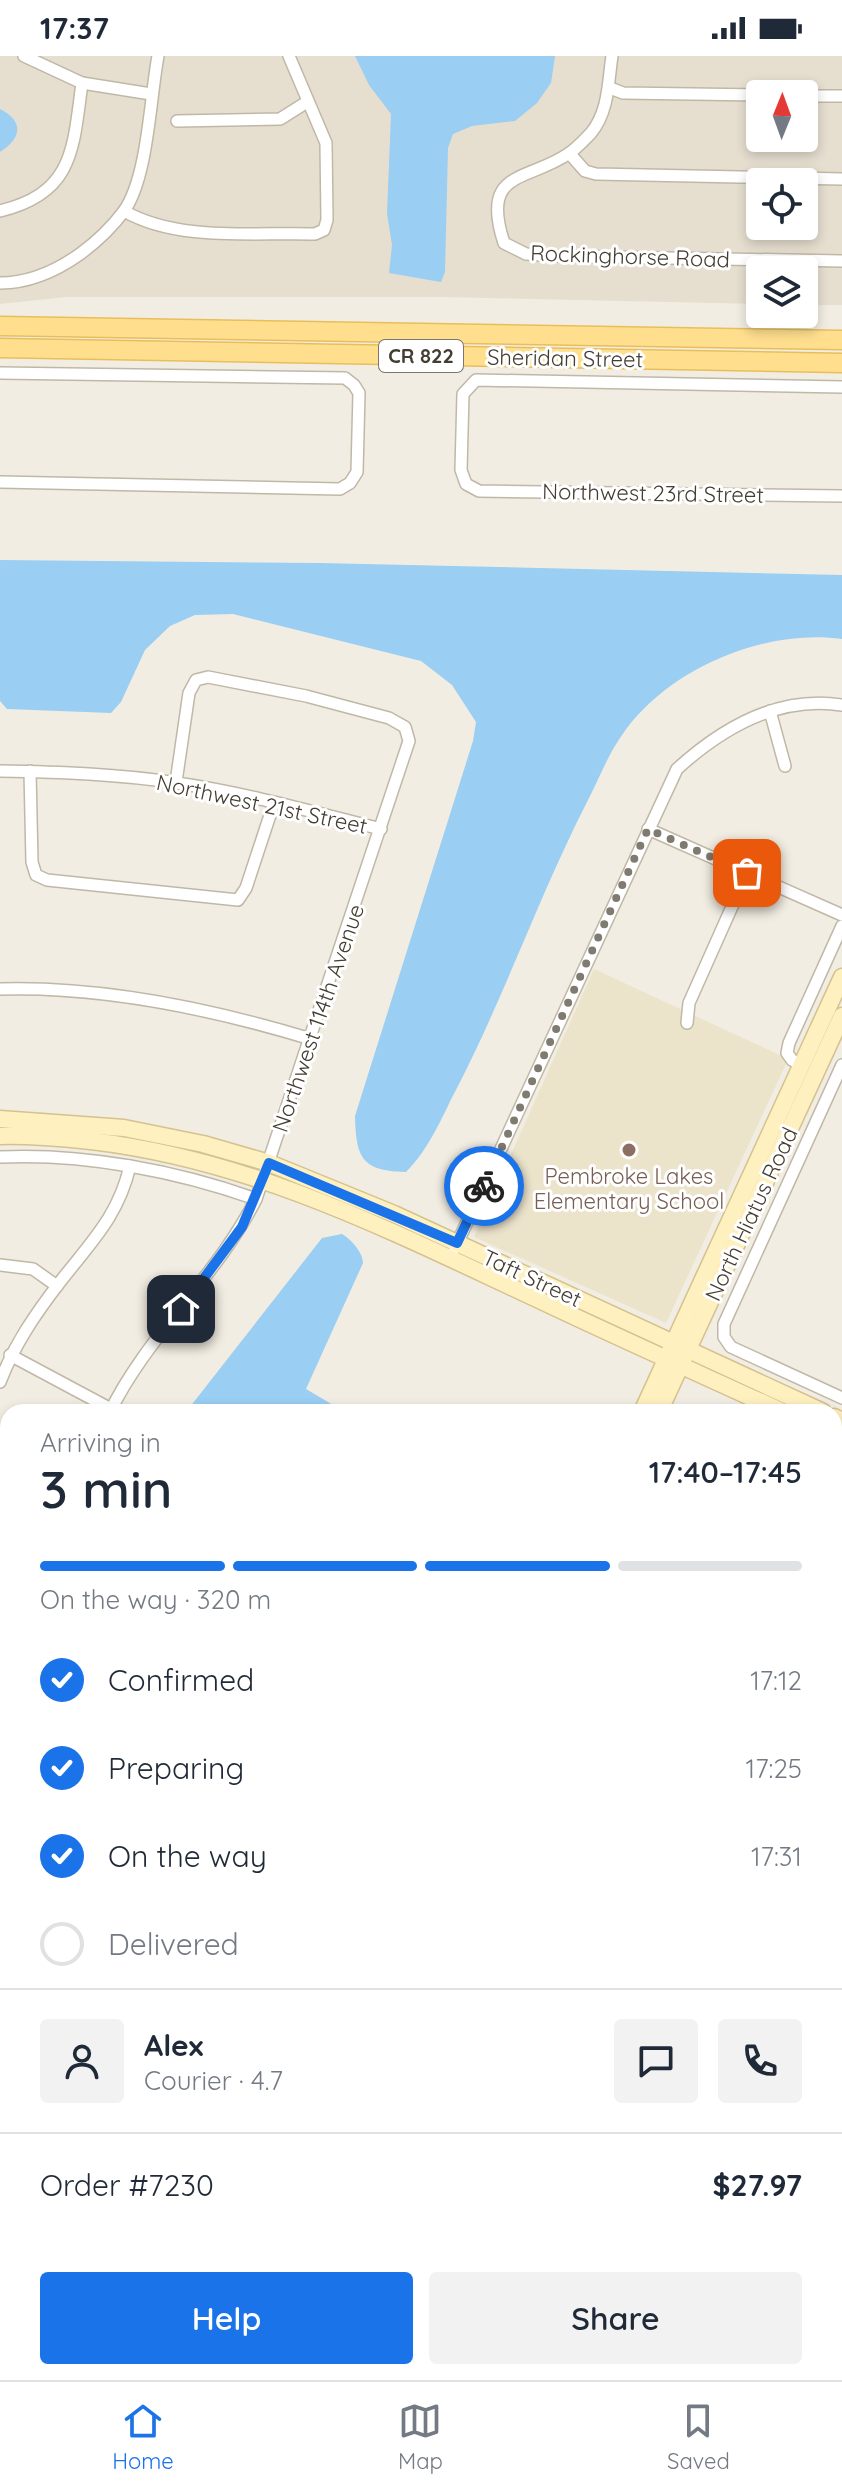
<!DOCTYPE html>
<meta charset="utf-8">
<style>
body{margin:0;font-family:Quicksand,sans-serif;background:#f2f2f3;color:#1f2937;height:100vh;display:flex;flex-direction:column;font-size:30px;white-space:nowrap}
*{box-sizing:border-box;margin:0}
p{font-size:26px;color:#747a83}
.icon{flex:none;width:44px;height:44px;fill:none;stroke:currentColor;stroke-width:2;stroke-linecap:round;stroke-linejoin:round}
.map{position:relative;flex:1;overflow:hidden}
.panel{position:absolute;left:0px;top:1348px;width:842px;height:976px;display:flex;flex-direction:column;background:#fff;border-radius:24px 24px 0 0;box-shadow:0 4px 12px #0003}
.panel>*{flex:none}
.needle{width:52px;rotate:1deg}
.buttons{position:absolute;left:746px;top:24px;display:grid;gap:16px}
.buttons a{display:grid;place-items:center;width:72px;height:72px;border-radius:8px;background:#fff;box-shadow:0 4px 12px #0003;font-size:40px}
.pin{position:absolute;display:grid;place-items:center;width:68px;height:68px;color:#fff;margin:-34px;border-radius:16px;box-shadow:0 4px 12px #0006}
.courier{position:absolute;display:grid;place-items:center;width:80px;height:80px;margin:-40px;border:6px solid #1a73e8;border-radius:50%;background:#fff;color:#222;box-shadow:0 2px 10px #0007}
.head em{font-style:normal;font-weight:600}
.head div{display:flex;flex-direction:column-reverse}
.head{display:flex;align-items:center;justify-content:space-between;height:136px;padding:0 40px}
h1{font-size:52px;font-weight:600;line-height:60px}
.bar{display:grid;grid-template-columns:repeat(4,1fr);gap:12px 8px;align-content:center;height:96px;padding:0 40px}
.bar i{height:10px;border-radius:6px;background:#e0e1e3}
.bar .on{background:#1a73e8}
.bar p{grid-column:span 4}
.line{display:flex;align-items:center;gap:20px;padding:0 40px;border-top:2px solid #e0e1e3}
.line div{flex:1}
.round{display:grid;place-items:center;flex:none;width:84px;height:84px;border-radius:8px;background:#f2f2f3}
ol{padding:0 40px;list-style:none}
li{display:flex;align-items:center;gap:24px;height:88px}
li p{margin-inline-start:auto}
li .icon{padding:8px;border-radius:50%;background:#1a73e8;color:#fff;stroke-width:4}
li:last-child{color:#747a83}
li i{width:44px;height:44px;border:4px solid #e0e1e3;border-radius:50%}
.action{display:flex;gap:16px;margin-top:auto;padding:16px 40px}
.action a{flex:1;height:92px;border-radius:8px;background:#1a73e8;color:#fff;font-size:32px;font-weight:600;line-height:92px;text-align:center}
.action a+a{background:#f2f2f3;color:#1f2937}
.status{display:flex;justify-content:space-between;align-items:center;height:56px;padding:0 40px;background:#fff;direction:ltr}
.status svg{height:22px;fill:currentColor}
.menu{display:flex;justify-content:space-around;align-items:center;height:112px;border-top:2px solid #e0e1e3;background:#fff;font-size:22px;color:#747a83}
.menu a{display:grid;justify-items:center;gap:4px}
.menu .on{color:#1a73e8}
.map>svg:first-child{display:block}
.residential{fill:#e6dfd0;fill-rule:evenodd}
.education{fill:#ece3cb}
.water{fill:#9acef3}
.lines{fill:none;stroke-linecap:round;stroke-linejoin:round}
.street-casing{stroke:#c0b8a7;stroke-width:14}
.secondary-casing{stroke:#d4c28f;stroke-width:19}
.primary-casing{stroke:#e8be5a;stroke-width:21}
.street{stroke:#fff;stroke-width:11}
.secondary{stroke:#fff0bf;stroke-width:16}
.primary{stroke:#ffdf8e;stroke-width:18}
.done{stroke:#807b70;stroke-width:8;stroke-dasharray:0 14.4}
.route{stroke:#1a73e8;stroke-width:10}
.education-dot{fill:#8d6e63;stroke:#fff;stroke-width:3}
.labels{text-anchor:middle;stroke-width:6;stroke-linejoin:round;paint-order:stroke}
.shield{fill:#fff;stroke:#7b7770;stroke-width:2}
.shield-label{font-size:20px;font-weight:bold;fill:#433d32}
.street-label{font-size:22px;fill:#433d32;stroke:#fff}
.education-label{font-size:22px;fill:#785e54;stroke:#fff}
</style>
<div class="status"><b>17:37</b><svg viewBox="0 0 49 12"><path d="M0 12V9h3v3zM5 12V6h3v6zM10 12V3h3v9zM15 12V0h3v12zM26 1h20v11H26zM47 4h2v5h-2z"/></svg></div>
<div class="map">
<svg width="842" height="2324" viewBox="0 0 842 2324">
<rect width="100%" height="100%" fill="#f2ede2"/>
<path class="residential" d="M0,0H842V249H804V214H760V248L439,241H67L0,248ZM760,38H804V82H760ZM760,126H804V170H760Z"/>
<path class="education" d="M594,913L784,1001L786,1008L666,1267L474,1181Z"/>
<g class="water">
<path d="M355,0H555L551,27L537,47L515,65L472,70L453,78L448,92L445,216L441,226L389,217L392,189L387,158L391,58L369,29Z"/>
<path d="M0,53C24,65 22,82 0,96Z"/>
<path d="M0,504L320,507L842,519V583C763,572 664,614 620,682C607,701 598,725 587,746C540,838 506,936 459,1028C443,1058 431,1091 406,1116C362,1115 356,1102 355,1060L473,685L476,666L452,629L421,605L233,558L195,559L170,570L145,594L121,646L111,657L7,653L0,645Z"/>
<path d="M342,1178C352,1184 363,1197 363,1207L306,1333L345,1356H186L322,1182Z"/>
<path d="M8,1862V2316H303L290,2324H0V1871Z"/>
<path d="M842,2110V2211L834,2220V2111Z"/>
<path d="M616,2316H761L758,2324H621Z"/>
</g>
<g class="lines">
<defs>
<g id="street">
<path d="M24,0L82,27L151,38"/>
<path d="M612,0C608,26 609,55 591,77C584,84 576,93 568,98C526,126 480,114 504,187L526,198L556,200L842,205"/>
<path d="M610,32L623,37L760,39"/>
<path d="M804,40H842"/>
<path d="M177,65L280,63L307,46"/>
<path d="M570,98L585,115L596,118L842,123"/>
<path d="M0,155C74,137 73,93 82,27"/>
<path d="M124,155C178,186 254,176 315,178L324,174L327,164L326,87L289,0"/>
<path d="M0,227C29,227 56,215 80,198C95,187 112,171 124,155C148,121 150,42 158,0"/>
<path d="M0,317L345,322L354,329L359,337L357,416L350,427L340,433L0,426"/>
<path d="M842,331L476,324L463,338L461,414L466,428L479,435L842,440"/>
<path d="M770,655L785,710"/>
<path d="M0,715C59,716 119,718 177,727C246,737 313,756 381,773"/>
<path d="M30,715L32,806L36,819L47,824L238,844L246,832L274,747"/>
<path d="M648,773L842,859"/>
<path d="M0,933C104,930 212,953 311,983"/>
<path d="M687,967L689,947L747,817"/>
<path d="M802,1009L792,1004L787,997L789,987L842,870"/>
<path d="M842,1009L724,1268V1281L731,1291L842,1342"/>
<path d="M0,1101C84,1097 177,1115 256,1143"/>
<path d="M455,1192L677,713C722,672 778,639 842,649"/>
<path d="M0,1209L33,1213L57,1230"/>
<path d="M10,1299L111,1353"/>
<path d="M0,1326C14,1289 36,1257 60,1226C91,1186 118,1161 130,1110"/>
<path d="M110,1356C146,1281 218,1219 256,1143L409,685L405,671L389,662L306,640L208,621L196,624L189,637L176,726"/>
<path d="M0,1519H8"/>
<path d="M0,1666L8,1640"/>
<path d="M834,1720L842,1719"/>
<path d="M834,1829L842,1831"/>
<path d="M834,1967L842,1961"/>
<path d="M834,2285L842,2275"/>
<path d="M803,2324L809,2316"/>
</g>
<g id="secondary">
<path d="M0,1063L124,1072L203,1088L269,1107L394,1158L823,1356"/>
<path d="M0,1080C30,1079 61,1082 91,1085C253,1104 389,1174 535,1242C617,1281 700,1318 783,1356"/>
<path d="M642,1356L842,921"/>
<path d="M659,1356L842,960"/>
<path d="M834,1361L842,1365"/>
<path d="M834,1380L842,1383"/>
<path d="M834,2027L842,2036"/>
<path d="M834,2054L842,2062"/>
</g>
<g id="primary">
<path d="M0,270L842,284"/>
<path d="M0,292L842,307"/>
</g>
</defs>
<use href="#street" class="street-casing"/>
<use href="#secondary" class="secondary-casing"/>
<use href="#primary" class="primary-casing"/>
<use href="#street" class="street"/>
<use href="#secondary" class="secondary"/>
<use href="#primary" class="primary"/>
</g>
<g class="lines">
<path class="done" d="M484,1130L648,773L747,817"/>
<path class="route" d="M181,1253L242,1171L269,1107L457,1187L484,1130"/>
</g>
<circle class="education-dot" cx="629" cy="1094" r="8"/>
<g class="labels">
<rect class="shield" x="379" y="284" width="84" height="32" rx="6"/>
<g class="shield-label">
<text x="421" y="307">CR 822</text>
</g>
<g class="street-label">
<text transform="translate(630 200) rotate(2)" y="8">Rockinghorse Road</text>
<text transform="translate(565 302) rotate(1)" y="8">Sheridan Street</text>
<text transform="translate(653 437) rotate(1)" y="8">Northwest 23rd Street</text>
<text transform="translate(262 748) rotate(12)" y="8">Northwest 21st Street</text>
<text transform="translate(318 962) rotate(-71)" y="8">Northwest 114th Avenue</text>
<text transform="translate(751 1158) rotate(-65)" y="8">North Hiatus Road</text>
<text transform="translate(532 1222) rotate(25)" y="8">Taft Street</text>
</g>
<g class="education-label">
<text x="629" y="1128">Pembroke Lakes<tspan x="629" dy="25">Elementary School</tspan></text>
</g>
</g>
</svg>
<div class="buttons">
<a><svg class="needle" viewBox="-14 -14 28 28"><path d="M0-13l5 13h-10z" fill="#e53935"/><path d="M0 13l5-13h-10z" fill="#747a83"/></svg></a>
<a><svg class="icon" aria-label="locate" viewBox="0 0 24 24"><circle cx="12" cy="12" r="6"/><path d="M12 2v4M12 18v4M2 12h4M18 12h4"/></svg></a>
<a><svg class="icon" aria-label="layers" viewBox="0 0 24 24"><path d="M12 4l9 5-9 5-9-5zM3 14l9 5 9-5"/></svg></a>
</div>
<div class="pin" style="left:747px;top:817px;background:#ea580c"><svg class="icon" aria-label="bag" viewBox="0 0 24 24"><path d="M5 8h14l-1 12H6zM9 8a3 3 0 0 1 6 0"/></svg></div>
<div class="pin" style="left:181px;top:1253px;background:#1f2937"><svg class="icon" aria-label="home" viewBox="0 0 24 24"><path d="M3 11l9-7 9 7M6 9v11h12V9"/></svg></div>
<div class="courier" style="left:484px;top:1130px"><svg class="icon" aria-label="bike" viewBox="0 0 24 24"><circle cx="6" cy="16" r="4"/><circle cx="18" cy="16" r="4"/><path d="M6 16l4-8h5l3 8M10 8l3 8H6M13 5h3"/></svg></div>
<section class="panel">
<div class="head"><div><h1>3 min</h1><p>Arriving in</p></div><em>17:40–17:45</em></div>
<div class="bar"><i class="on"></i><i class="on"></i><i class="on"></i><i></i><p>On the way · 320 m</p></div>
<ol>
<li><svg class="icon" aria-label="check" viewBox="0 0 24 24"><path d="M5 12l5 5 9-10"/></svg>Confirmed<p>17:12</p></li>
<li><svg class="icon" aria-label="check" viewBox="0 0 24 24"><path d="M5 12l5 5 9-10"/></svg>Preparing<p>17:25</p></li>
<li><svg class="icon" aria-label="check" viewBox="0 0 24 24"><path d="M5 12l5 5 9-10"/></svg>On the way<p>17:31</p></li>
<li><i></i>Delivered</li>
</ol>
<div class="line" style="height:144px"><a class="round"><svg class="icon" aria-label="person" viewBox="0 0 24 24"><circle cx="12" cy="8" r="4"/><path d="M4 21q1-7 8-7t8 7"/></svg></a><div><b>Alex</b><p>Courier · 4.7</p></div><a class="round"><svg class="icon" aria-label="chat" viewBox="0 0 24 24"><path d="M4 5h16v11H9l-5 4z"/></svg></a><a class="round"><svg class="icon" aria-label="phone" viewBox="0 0 24 24"><path d="M5 4h4l2 5-3 2q2 4 5 5l2-3 5 2v4C11 20 4 13 5 4z"/></svg></a></div>
<div class="line" style="height:104px"><div>Order #7230</div><b>$27.97</b></div>
<div class="action"><a>Help</a><a>Share</a></div>
</section>
</div>
<nav class="menu">
<a class="on"><svg class="icon" aria-label="home" viewBox="0 0 24 24"><path d="M3 11l9-7 9 7M6 9v11h12V9"/></svg>Home</a>
<a><svg class="icon" aria-label="map" viewBox="0 0 24 24"><path d="M3 6l6-2 6 2 6-2v14l-6 2-6-2-6 2zM9 4v14M15 6v14"/></svg>Map</a>
<a><svg class="icon" aria-label="saved" viewBox="0 0 24 24"><path d="M7 4h10v16l-5-4-5 4z"/></svg>Saved</a>
</nav>
